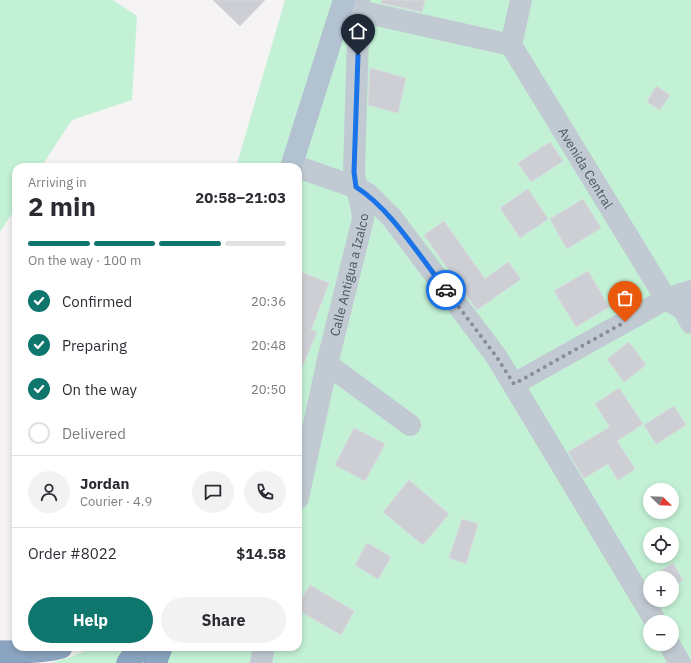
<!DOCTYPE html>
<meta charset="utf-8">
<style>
body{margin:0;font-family:"IBM Plex Sans",sans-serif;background:#f2f2f3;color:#2b2b33;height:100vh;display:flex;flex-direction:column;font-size:15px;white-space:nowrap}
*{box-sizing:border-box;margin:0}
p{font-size:13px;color:#7c7c81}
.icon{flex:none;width:22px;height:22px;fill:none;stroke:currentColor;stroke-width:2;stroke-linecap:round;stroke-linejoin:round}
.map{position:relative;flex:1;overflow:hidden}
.drawer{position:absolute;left:12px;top:163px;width:290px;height:488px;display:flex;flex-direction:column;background:#fff;border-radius:12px;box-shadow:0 2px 6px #0003}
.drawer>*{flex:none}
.needle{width:26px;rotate:113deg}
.controls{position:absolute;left:643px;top:483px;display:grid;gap:8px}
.controls a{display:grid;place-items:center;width:36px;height:36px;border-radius:50%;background:#fff;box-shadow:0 2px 6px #0003;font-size:20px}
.pin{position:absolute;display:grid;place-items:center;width:34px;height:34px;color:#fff;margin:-41px -17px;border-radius:50% 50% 50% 0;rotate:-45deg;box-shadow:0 0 4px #0007}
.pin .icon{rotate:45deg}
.courier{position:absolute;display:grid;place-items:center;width:40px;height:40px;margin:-20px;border:3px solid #1a73e8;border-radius:50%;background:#fff;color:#222;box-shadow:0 1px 5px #0007}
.summary em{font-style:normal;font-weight:700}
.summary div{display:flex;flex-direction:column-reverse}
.summary{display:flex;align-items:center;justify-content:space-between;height:68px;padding:0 16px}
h1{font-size:26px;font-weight:700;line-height:30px}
.bar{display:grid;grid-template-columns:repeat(4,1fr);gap:6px 4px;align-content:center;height:48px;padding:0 16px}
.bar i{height:5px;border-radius:3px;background:#e1e1e2}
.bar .selected{background:#0f766e}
.bar p{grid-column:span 4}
.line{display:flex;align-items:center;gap:10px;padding:0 16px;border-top:1px solid #e1e1e2}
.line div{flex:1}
.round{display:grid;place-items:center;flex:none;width:42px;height:42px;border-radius:21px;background:#f2f2f3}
ol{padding:0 16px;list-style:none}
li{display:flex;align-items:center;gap:12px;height:44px}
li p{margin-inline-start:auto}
li .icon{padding:4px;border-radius:50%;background:#0f766e;color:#fff;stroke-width:4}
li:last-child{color:#7c7c81}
li i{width:22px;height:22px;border:2px solid #e1e1e2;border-radius:50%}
.primary-button{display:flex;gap:8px;margin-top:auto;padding:8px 16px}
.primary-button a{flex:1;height:46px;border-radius:24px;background:#0f766e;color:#fff;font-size:16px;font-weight:700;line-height:46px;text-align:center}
.primary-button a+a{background:#f2f2f3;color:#2b2b33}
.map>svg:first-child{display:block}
.green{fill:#c3f1d5;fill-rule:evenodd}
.building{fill:#cdcfd5;stroke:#d7d9de}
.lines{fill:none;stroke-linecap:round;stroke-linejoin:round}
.highway-casing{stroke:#7690ad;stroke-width:23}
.minor{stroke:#c1cad2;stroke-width:22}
.major{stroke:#b3c2d1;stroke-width:22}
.highway{stroke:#8ba5c1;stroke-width:22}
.done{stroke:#868d94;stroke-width:4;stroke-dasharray:0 7.2}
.route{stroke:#1a73e8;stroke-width:5}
.labels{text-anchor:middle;stroke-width:3;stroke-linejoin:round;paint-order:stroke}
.street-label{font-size:13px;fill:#4a5661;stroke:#fff}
</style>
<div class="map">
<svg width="691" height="663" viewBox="0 0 691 663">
<rect width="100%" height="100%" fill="#f5f3f3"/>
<g class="green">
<path d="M0,0H113L137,16L132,100L72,120L41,167H16V207L0,232Z"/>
<path d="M285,0H691V663H49L68,658L93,647H298V167H236ZM650,490H672V512H650ZM650,534H672V556H650ZM650,578H672V600H650ZM650,622H672V644H650Z"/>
</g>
<g class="building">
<path d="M213,0H265L240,26Z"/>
<path d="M382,0H425L422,12L381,3Z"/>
<path d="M370,68L406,78L398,113L368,105Z"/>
<path d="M656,86L670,95L660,110L647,102Z"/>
<path d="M550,142L563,161L531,182L518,163Z"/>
<path d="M528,189L548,219L520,238L500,208Z"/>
<path d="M583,199L601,228L567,249L550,219Z"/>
<path d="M444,221L485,279L508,262L521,279L477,310L424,235Z"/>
<path d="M298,271L329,283L311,330L317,332L298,377Z"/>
<path d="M588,271L609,307L576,327L554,291Z"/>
<path d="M629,342L646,365L624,382L607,359Z"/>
<path d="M619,388L643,424L617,441L635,469L618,480L608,464L584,478L568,452L610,427L595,404Z"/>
<path d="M674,406L686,425L656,444L644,425Z"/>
<path d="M354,428L385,444L365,481L335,465Z"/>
<path d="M409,480L449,514L423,545L383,512Z"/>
<path d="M462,519L478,524L466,564L449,558Z"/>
<path d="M367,543L391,557L378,579L355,565Z"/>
<path d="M673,563L683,580L672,587V578H654L653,576Z"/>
<path d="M310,585L354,611L341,635L298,610V605Z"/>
</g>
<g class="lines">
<defs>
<g id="highway">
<path d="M0,652C20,652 41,652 61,647"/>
<path d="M128,663L139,647"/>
<path d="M155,663L161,647"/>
</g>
</defs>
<use href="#highway" class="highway-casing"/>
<g class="minor">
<path id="s1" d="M521,0L511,45L666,299L683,309L691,323"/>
<path d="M359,11L511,45"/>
<path d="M292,165L355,187L368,194L392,218L496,356L656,622"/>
<path d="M327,364L410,425"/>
<path d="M514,384L666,299L691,291"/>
<path id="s2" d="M298,498L327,364L363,219C362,203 356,189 354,173L359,0"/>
<path d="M669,644L680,663"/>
<path d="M261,663L264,647"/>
</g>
<path class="major" d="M291,167L344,0"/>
<use href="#highway" class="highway"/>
</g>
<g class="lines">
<path class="done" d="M446,290L496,356L514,384L625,322"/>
<path class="route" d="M358,55L354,172L356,187C391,209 420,257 446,290"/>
</g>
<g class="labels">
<g class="street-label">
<text dy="5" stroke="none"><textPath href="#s1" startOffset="190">Avenida Central</textPath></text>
<text dy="5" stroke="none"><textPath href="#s2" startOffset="229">Calle Antigua a Izalco</textPath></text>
</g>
</g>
</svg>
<div class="controls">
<a><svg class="needle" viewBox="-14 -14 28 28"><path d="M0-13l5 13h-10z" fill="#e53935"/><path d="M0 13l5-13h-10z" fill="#7c7c81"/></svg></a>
<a><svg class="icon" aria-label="locate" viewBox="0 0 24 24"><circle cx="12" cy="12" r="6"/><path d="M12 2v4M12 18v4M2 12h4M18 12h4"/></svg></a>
<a>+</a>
<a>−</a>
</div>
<div class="pin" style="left:625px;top:322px;background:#ea580c"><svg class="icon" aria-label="bag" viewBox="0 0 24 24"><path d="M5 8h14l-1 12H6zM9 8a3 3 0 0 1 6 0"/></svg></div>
<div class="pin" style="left:358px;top:55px;background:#1f2937"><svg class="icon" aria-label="home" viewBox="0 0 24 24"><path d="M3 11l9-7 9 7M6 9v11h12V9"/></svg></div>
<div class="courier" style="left:446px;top:290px"><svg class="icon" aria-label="car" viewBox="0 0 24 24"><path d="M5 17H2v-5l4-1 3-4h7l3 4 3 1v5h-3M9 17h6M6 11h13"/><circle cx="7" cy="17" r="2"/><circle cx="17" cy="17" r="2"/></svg></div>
<section class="drawer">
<div class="summary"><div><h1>2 min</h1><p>Arriving in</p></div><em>20:58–21:03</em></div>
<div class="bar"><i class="selected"></i><i class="selected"></i><i class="selected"></i><i></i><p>On the way · 100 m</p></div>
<ol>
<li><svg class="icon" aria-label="check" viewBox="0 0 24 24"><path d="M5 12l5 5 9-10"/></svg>Confirmed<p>20:36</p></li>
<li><svg class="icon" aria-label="check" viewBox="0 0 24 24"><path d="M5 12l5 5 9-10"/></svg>Preparing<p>20:48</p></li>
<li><svg class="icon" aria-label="check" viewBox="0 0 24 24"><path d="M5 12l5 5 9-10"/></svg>On the way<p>20:50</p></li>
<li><i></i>Delivered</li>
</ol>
<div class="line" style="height:72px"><a class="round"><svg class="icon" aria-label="person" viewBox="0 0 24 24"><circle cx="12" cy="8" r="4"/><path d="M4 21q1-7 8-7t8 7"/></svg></a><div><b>Jordan</b><p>Courier · 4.9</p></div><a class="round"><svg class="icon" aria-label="chat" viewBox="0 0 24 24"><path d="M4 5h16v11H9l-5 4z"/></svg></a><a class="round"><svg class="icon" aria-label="phone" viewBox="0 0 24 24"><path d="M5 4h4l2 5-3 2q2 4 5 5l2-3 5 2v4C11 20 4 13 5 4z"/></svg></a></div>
<div class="line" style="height:52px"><div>Order #8022</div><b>$14.58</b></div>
<div class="primary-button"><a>Help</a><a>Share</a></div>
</section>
</div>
